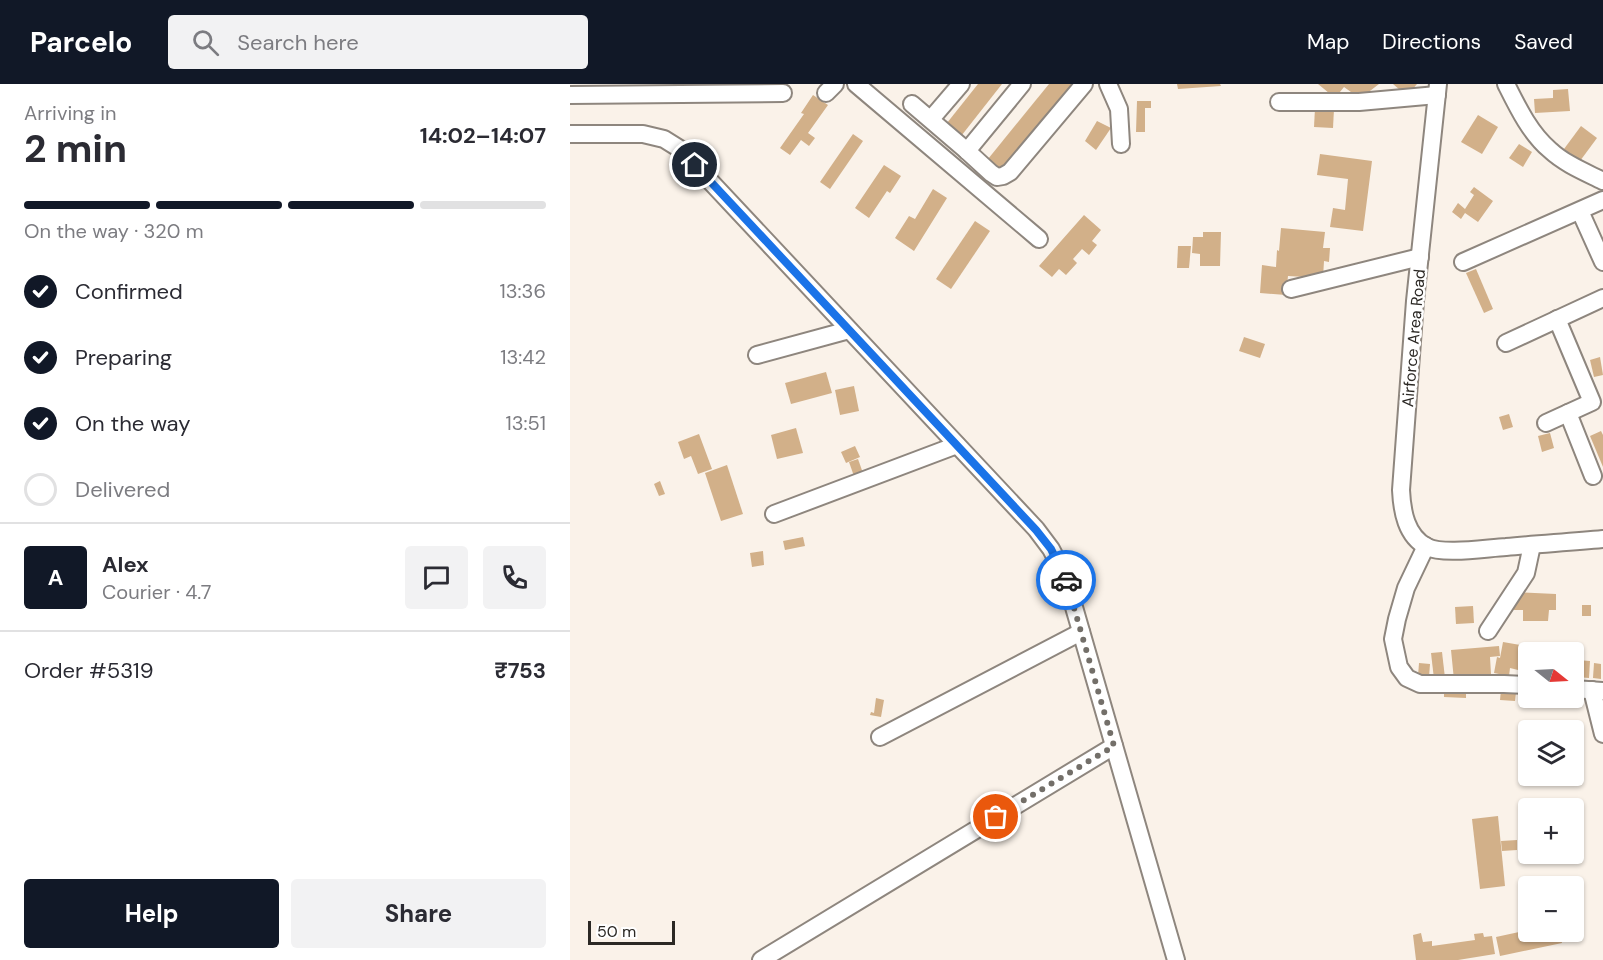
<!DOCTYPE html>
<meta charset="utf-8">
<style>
body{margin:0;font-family:"DM Sans",sans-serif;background:#f2f2f3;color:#2b2b33;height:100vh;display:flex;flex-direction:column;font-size:22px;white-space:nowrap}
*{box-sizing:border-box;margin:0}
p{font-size:20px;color:#7c7c81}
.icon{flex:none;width:33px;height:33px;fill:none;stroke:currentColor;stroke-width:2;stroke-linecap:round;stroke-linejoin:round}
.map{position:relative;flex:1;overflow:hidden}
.side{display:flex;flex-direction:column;background:#fff;width:570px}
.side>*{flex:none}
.needle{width:39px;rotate:108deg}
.controls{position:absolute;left:948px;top:558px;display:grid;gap:12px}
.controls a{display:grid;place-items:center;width:66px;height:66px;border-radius:6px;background:#fff;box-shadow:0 2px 4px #0004;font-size:30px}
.scale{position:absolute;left:18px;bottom:15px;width:87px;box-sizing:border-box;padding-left:6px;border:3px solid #2b2824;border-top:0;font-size:16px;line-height:21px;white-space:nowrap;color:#2b2824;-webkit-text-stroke:4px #fff;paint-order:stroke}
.pin{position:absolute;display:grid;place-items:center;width:51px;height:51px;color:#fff;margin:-26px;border:3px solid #fff;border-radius:50%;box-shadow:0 2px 6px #0007}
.courier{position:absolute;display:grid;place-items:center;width:60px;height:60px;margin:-30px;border:4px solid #1a73e8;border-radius:50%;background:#fff;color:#222;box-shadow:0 2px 8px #0007}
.overview em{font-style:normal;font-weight:700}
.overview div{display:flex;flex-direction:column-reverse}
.overview{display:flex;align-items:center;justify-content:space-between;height:102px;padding:0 24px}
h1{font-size:39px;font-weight:700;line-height:45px}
.bar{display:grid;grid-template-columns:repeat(4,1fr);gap:9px 6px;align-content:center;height:72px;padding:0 24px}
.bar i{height:8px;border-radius:4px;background:#e1e1e2}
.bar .on{background:#111827}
.bar p{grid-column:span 4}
.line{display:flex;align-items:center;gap:15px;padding:0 24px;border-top:2px solid #e1e1e2}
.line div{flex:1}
.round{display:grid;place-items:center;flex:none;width:63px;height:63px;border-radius:6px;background:#f2f2f3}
ol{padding:0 24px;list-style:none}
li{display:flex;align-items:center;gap:18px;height:66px}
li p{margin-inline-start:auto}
li .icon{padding:6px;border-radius:50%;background:#111827;color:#fff;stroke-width:4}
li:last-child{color:#7c7c81}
li i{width:33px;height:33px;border:3px solid #e1e1e2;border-radius:50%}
.cta{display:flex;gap:12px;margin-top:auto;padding:12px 24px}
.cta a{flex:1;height:69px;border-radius:6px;background:#111827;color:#fff;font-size:24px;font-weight:700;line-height:69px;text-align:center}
.cta a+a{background:#f2f2f3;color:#2b2b33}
header{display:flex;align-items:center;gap:36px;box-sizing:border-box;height:84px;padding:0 30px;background:#111827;color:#fff}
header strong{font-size:28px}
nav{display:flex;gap:33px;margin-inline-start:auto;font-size:21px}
.search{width:420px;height:54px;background:#f2f2f3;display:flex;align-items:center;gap:15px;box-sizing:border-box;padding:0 21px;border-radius:6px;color:#7c7c81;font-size:22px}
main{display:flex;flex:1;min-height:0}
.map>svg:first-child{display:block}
.building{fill:#d2b089}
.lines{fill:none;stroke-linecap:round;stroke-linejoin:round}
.minor-casing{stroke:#8e867e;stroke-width:20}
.minor{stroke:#fff;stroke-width:16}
.done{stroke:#736f69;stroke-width:6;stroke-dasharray:0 10.8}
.route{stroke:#1a73e8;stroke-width:8}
.labels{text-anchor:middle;stroke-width:5;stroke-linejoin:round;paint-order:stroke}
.street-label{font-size:16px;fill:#2b2824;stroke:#fff}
</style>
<header>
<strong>Parcelo</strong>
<div class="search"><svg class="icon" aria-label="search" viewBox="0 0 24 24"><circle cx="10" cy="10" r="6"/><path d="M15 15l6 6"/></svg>Search here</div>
<nav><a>Map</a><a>Directions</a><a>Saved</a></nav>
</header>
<main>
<section class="side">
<div class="overview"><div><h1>2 min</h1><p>Arriving in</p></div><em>14:02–14:07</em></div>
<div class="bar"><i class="on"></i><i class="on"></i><i class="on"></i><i></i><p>On the way · 320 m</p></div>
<ol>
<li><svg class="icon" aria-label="check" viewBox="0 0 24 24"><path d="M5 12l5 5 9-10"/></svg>Confirmed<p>13:36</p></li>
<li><svg class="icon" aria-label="check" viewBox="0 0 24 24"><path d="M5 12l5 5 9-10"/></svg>Preparing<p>13:42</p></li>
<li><svg class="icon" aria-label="check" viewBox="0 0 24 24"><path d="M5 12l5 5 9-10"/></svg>On the way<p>13:51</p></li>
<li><i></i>Delivered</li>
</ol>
<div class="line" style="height:108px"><b class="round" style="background:#111827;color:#fff">A</b><div><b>Alex</b><p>Courier · 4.7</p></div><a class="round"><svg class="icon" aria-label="chat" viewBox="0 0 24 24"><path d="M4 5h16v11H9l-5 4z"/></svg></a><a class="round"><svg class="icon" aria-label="phone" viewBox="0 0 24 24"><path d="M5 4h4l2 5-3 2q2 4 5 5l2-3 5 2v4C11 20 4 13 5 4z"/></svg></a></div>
<div class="line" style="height:78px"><div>Order #5319</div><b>₹753</b></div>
<div class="cta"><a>Help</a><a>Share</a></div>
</section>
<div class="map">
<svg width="1033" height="876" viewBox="0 0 1033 876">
<rect width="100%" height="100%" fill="#faf2e9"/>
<g class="building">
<path d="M408,0H432L388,56L373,44Z"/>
<path d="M479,0H507L434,87L418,75Z"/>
<path d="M607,0H650L651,2L608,5Z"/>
<path d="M748,0H809L796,10L788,13L774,3L765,14Z"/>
<path d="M823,0H847L837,12Z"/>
<path d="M998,5L1000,27L965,29L964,15L983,14V6Z"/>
<path d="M243,11L258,21L238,49L245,54L239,62L231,56L220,71L210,64L234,30L231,29Z"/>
<path d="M567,17H581V24H575V48H566Z"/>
<path d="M745,24L764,25L763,44L744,43Z"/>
<path d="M908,31L928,43L912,70L891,58Z"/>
<path d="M527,37L541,44L526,66L515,57Z"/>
<path d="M1011,42L1027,54L1010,77L994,65Z"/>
<path d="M283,50L293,57L260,105L250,98Z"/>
<path d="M949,60L962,68L953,83L939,74Z"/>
<path d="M750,70L802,77L793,147L760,143L763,124L775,126L778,95L747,91Z"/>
<path d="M314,81L331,92L320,109L317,107L299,134L285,124Z"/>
<path d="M904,103L923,117L908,138L895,129L891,135L882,128L888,119L895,125L904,111L900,108Z"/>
<path d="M363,105L377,114L344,167L325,154L339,132L345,135Z"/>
<path d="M514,131L531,146L522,157L527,161L519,171L512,165L503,175L507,179L496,191L489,185L482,193L469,182Z"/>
<path d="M405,137L420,147L381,205L366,195Z"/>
<path d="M711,144L755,148L753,164H760L759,178L754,177L753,194L718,192L716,211L690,209L692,181L706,183L707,166L709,167Z"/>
<path d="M633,148H651L650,182H630V170L622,169L623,153H633Z"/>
<path d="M608,162H621L619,184H607Z"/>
<path d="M906,185L923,225L914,229L896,189Z"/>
<path d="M674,253L695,260L690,274L669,267Z"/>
<path d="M1030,273L1033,291L1024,293L1020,276Z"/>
<path d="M256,288L262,309L221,320L215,299Z"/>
<path d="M284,302L289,327L270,331L265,306Z"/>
<path d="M939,330L943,343L933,346L929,333Z"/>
<path d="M226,344L233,369L207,375L201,351Z"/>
<path d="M1031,347L1033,351V383L1020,352Z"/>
<path d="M980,349L984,364L972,368L968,352Z"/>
<path d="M129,350L142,385L128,390L121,372L114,375L108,358Z"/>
<path d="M285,362L290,373L276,379L271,368Z"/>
<path d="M288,375L294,392L285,395L279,378Z"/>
<path d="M157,381L173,430L151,437L135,389Z"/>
<path d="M90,397L95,410L89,412L84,400Z"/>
<path d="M233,453L235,462L215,466L213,457Z"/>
<path d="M193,467L194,481L182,483L180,469Z"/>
<path d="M944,508L986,510V526H979L978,537H953V526H944Z"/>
<rect x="1012" y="521" width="9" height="11"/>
<path d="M903,522L904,539L886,540L885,523Z"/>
<path d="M933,558L961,563L958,571L951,570L948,586L940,584L939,592L924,589L927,573L930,574Z"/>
<path d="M929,562L930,572L920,573L921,590L895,593L884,596L881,566Z"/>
<path d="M872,568L875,594L864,595L861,569Z"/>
<path d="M1007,576L1020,577L1019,594L1006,593Z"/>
<path d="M849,579L860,580L859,593L848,592Z"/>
<path d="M1024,579L1031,580V595L1023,594Z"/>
<path d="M874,606L896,607V614L874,613Z"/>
<path d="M931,606L946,608L945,617L930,616Z"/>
<path d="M306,614L314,616L311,633L300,631L301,628L304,629Z"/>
<path d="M928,732L935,802L910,805L902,735Z"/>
<path d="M947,756V766L932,767L931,757Z"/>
<path d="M958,846V848H990L992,859L930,872L926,853Z"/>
<path d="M851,849L853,858L862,857V862L905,856L904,850L913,849L914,853L922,852L925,870L888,876H846L843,851Z"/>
</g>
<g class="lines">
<defs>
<g id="minor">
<path d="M286,0L469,155"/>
<path d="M538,0L549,25L551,60"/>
<path d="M868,0L845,217L831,406C832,427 836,452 857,463C874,471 916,464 936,463C968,460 1001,458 1033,455"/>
<path d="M936,0C948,24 960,49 980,66C995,80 1015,88 1033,97"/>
<path d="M256,9L265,0"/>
<path d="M0,11L213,9"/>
<path d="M709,18H789L867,11"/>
<path d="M342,20L397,67L421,89L427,93L433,92L440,88L514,0"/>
<path d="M361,35L391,0"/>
<path d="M0,50H73L94,55L110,65L466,445L481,465L495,492L606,876"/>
<path d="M397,67L452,0"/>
<path d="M1010,127L1033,178"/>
<path d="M893,178L1033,116"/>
<path d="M721,205L850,173"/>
<path d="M936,259L1033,214"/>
<path d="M187,271L279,246"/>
<path d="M998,329L1023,392"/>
<path d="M976,339L1022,318L987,235"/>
<path d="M204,430L387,361"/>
<path d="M856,462L836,504L827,535L823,555L829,583L837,594L850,600H934L958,601"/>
<path d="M918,547L956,489L962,461"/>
<path d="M1004,605L1032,607"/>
<path d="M1022,606L1033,650"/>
<path d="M310,653L511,548"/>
<path d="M191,876L544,662"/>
</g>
</defs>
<use href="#minor" class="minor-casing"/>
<use href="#minor" class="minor"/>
</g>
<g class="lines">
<path class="done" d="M426,733L544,662L496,496"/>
<path class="route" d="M125,81L466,446L481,465L496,496"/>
</g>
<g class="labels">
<g class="street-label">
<text transform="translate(843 254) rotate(-85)" y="6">Airforce Area Road</text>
</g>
</g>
</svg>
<div class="controls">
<a><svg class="needle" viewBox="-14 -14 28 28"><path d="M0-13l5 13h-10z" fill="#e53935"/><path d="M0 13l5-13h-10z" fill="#7c7c81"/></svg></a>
<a><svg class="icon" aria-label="layers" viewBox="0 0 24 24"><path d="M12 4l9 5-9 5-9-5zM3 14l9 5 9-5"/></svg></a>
<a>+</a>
<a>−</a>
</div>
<div class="scale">50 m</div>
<div class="pin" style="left:426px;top:733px;background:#ea580c"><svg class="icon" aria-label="bag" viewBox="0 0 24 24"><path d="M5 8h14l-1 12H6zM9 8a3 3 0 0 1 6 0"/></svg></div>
<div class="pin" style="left:125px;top:81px;background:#1f2937"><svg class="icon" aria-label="home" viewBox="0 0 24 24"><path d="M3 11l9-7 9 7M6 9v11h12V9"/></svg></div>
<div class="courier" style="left:496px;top:496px"><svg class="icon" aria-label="car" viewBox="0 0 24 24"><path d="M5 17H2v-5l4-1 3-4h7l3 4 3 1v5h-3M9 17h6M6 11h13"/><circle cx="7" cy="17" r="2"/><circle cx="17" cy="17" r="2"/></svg></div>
</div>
</main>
